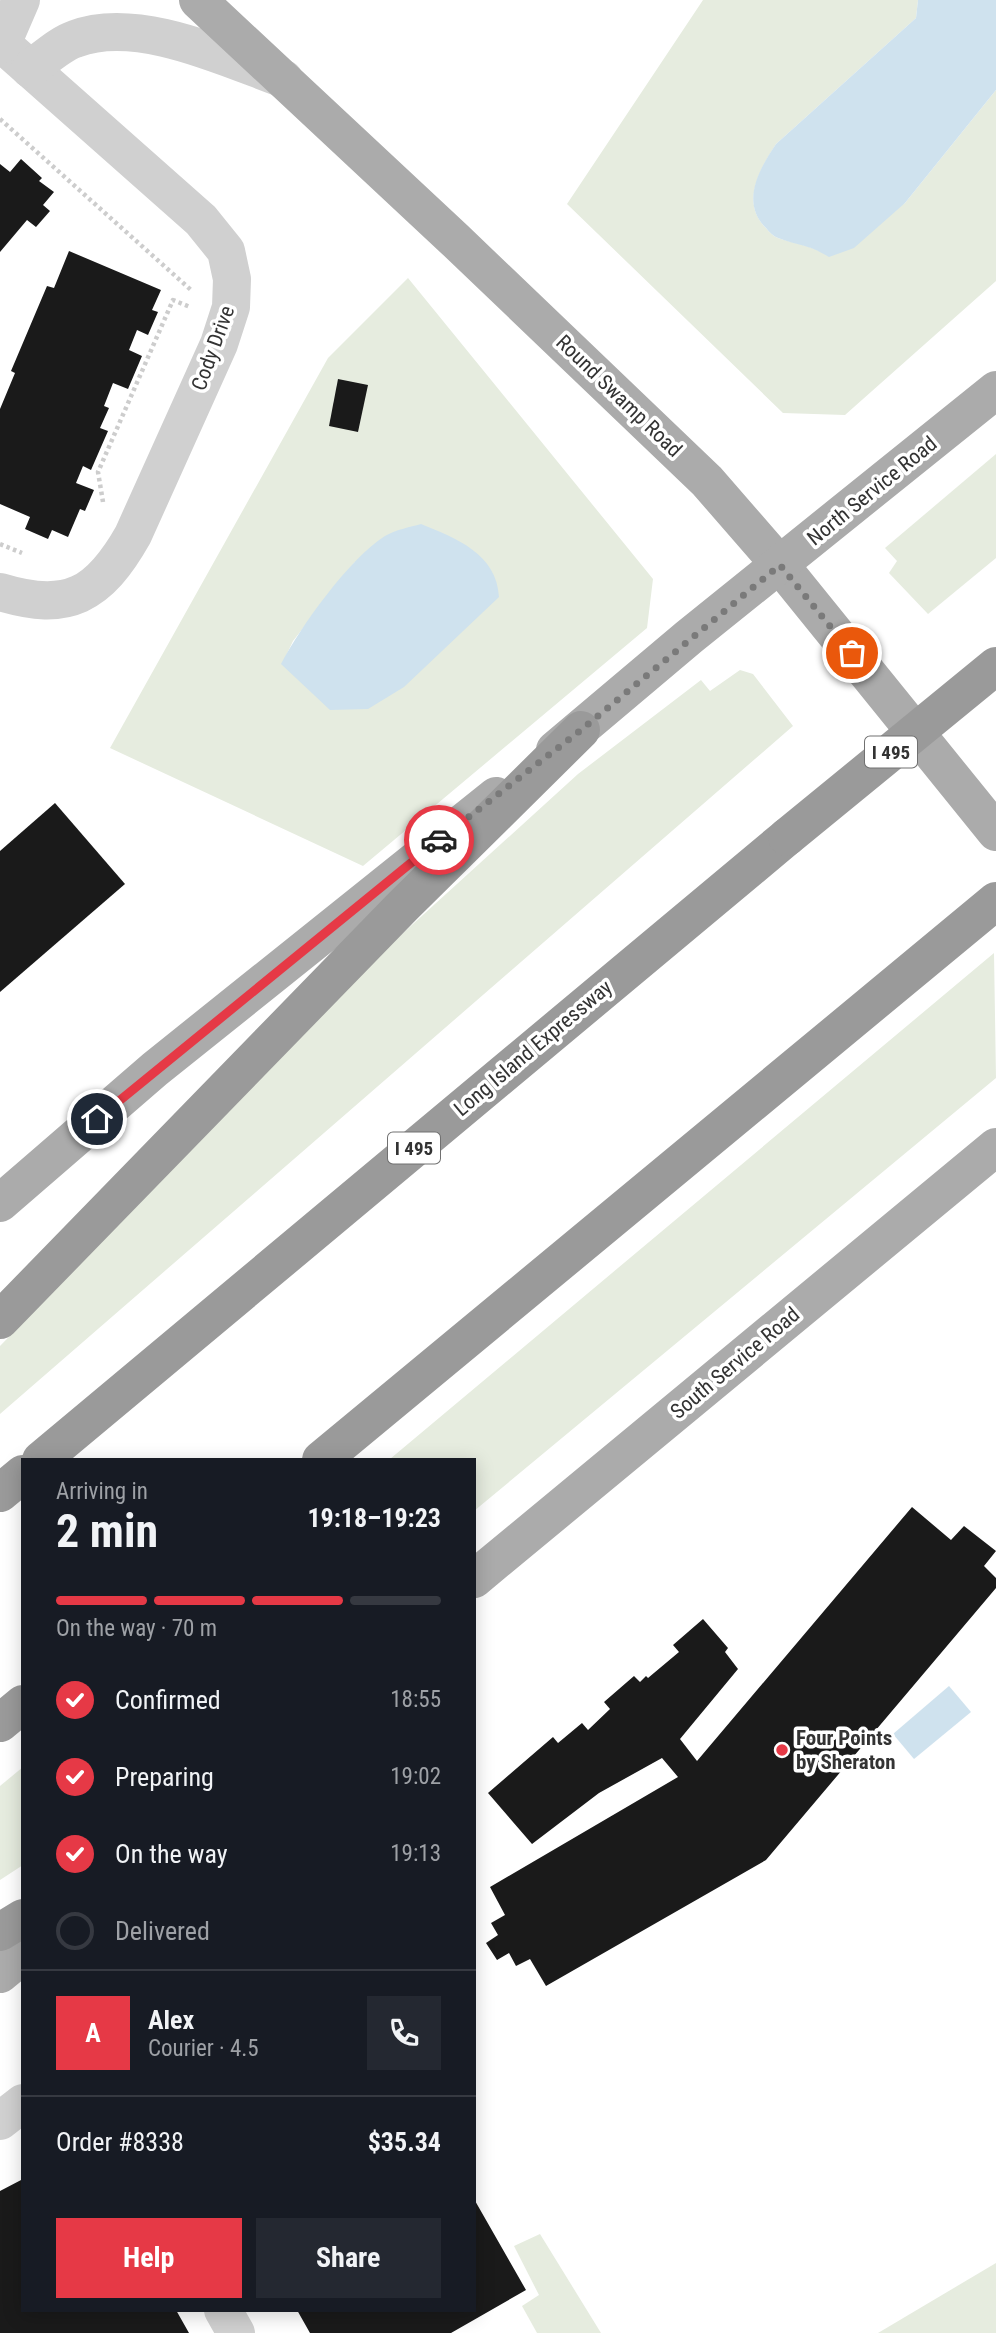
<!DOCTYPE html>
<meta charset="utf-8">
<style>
body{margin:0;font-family:"Roboto Condensed",sans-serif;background:#242831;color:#f1f3f6;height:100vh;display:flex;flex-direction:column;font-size:26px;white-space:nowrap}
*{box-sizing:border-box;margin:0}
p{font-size:23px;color:#9ea1a6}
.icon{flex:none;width:38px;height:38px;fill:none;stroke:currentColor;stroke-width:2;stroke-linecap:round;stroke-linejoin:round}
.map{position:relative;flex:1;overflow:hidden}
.sheet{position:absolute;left:21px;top:1458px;width:455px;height:854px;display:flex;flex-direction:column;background:#171b24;border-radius:0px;box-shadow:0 4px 18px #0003}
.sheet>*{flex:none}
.pin{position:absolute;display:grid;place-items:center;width:60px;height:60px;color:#fff;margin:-30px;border:4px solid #fff;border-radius:50%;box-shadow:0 2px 7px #0007}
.courier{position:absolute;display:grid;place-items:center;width:70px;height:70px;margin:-35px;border:5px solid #e63946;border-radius:50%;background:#fff;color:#222;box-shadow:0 2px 9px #0007}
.overview em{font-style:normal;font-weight:700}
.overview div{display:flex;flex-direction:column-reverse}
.overview{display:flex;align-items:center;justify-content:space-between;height:119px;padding:0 35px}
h1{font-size:46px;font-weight:700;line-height:52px}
.bar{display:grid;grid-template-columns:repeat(4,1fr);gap:10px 7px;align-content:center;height:84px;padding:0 35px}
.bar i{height:9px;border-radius:5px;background:#363941}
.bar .selected{background:#e63946}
.bar p{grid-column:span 4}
.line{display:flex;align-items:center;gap:18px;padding:0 35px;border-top:2px solid #363941}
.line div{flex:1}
.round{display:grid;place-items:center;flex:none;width:74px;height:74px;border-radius:0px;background:#242831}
ol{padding:0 35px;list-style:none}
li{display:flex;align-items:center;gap:21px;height:77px}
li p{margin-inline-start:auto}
li .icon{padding:7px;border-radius:50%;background:#e63946;color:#fff;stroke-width:4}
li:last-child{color:#9ea1a6}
li i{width:38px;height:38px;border:4px solid #363941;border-radius:50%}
.cta{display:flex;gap:14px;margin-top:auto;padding:14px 35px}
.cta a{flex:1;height:80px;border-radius:0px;background:#e63946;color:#fff;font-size:28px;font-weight:700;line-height:80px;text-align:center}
.cta a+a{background:#242831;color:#f1f3f6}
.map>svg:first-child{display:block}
.green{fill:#e6ecdf;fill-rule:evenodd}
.water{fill:#cfe2ee}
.building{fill:#1a1a1a}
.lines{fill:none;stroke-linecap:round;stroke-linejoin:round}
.path{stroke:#cdcdcd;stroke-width:4.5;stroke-dasharray:3.5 3.5;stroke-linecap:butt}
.minor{stroke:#d0d0d0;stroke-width:38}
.major{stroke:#ababab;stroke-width:38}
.highway{stroke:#9a9a9a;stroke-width:38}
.highway-bridge{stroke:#9a9a9a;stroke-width:38}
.done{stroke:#7a7a7a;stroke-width:7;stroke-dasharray:0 12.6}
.route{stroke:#e63946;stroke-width:9}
.poi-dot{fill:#e63946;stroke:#fff;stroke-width:2.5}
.labels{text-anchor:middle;stroke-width:7;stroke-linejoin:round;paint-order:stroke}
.shield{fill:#fff;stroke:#707070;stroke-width:2}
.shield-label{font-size:19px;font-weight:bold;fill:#333}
.street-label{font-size:21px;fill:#333;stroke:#fff}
.poi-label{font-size:21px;font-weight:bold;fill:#333;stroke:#fff;text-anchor:start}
</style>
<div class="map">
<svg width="996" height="2333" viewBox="0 0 996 2333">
<rect width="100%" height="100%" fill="#fff"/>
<g class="green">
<path d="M703,0H918L916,18L776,144C760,169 740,203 766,228C769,232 773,236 778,238C799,245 808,244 829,256L905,203L996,90V281L845,415L783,413L567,204Z"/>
<path d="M408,278L653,579L647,628L363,866L110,748L328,358ZM355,562L368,709H356L282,664L293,641Z"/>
<path d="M996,454V558L928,614L889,573L897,561L885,548Z"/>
<path d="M740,670L753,674L793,726L0,1414V1346L380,954L578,774L701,680L710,691Z"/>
<path d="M994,953L996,1078L474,1511V1460L390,1459Z"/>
<path d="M23,1767V1865L0,1880V1786Z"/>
<path d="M540,2234L601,2333H537L522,2306L539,2295L514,2246Z"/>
<path d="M996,2263V2333H878Z"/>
</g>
<g class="water">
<path d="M918,0H996V90L905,203L854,248L829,257C808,244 799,246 778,238C773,236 769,232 766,228C740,203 759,169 776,144L916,18Z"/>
<path d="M421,524C456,538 497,554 499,597L404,687L368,709L330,710L281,664C301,626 349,559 385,536C395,530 410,527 421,524Z"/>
<path d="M949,1686L971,1712L914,1759L893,1734Z"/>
</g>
<g class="building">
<path d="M21,159L42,178L39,181L54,192L43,205L50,211L36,227L27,220L0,252V164L10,172Z"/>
<path d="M69,251L161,290L152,310L158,312L148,335L137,330L129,350L142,356L128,389L113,383L104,406L109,408L100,428L108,431L91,470L83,466L76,483L94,490L85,511L80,509L68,537L52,530L48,539L25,529L30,517L0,504V409L15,373L11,371L47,286L54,288Z"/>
<path d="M338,379L368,385L358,432L329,426Z"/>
<path d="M55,803L125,884L0,992V851Z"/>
<path d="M912,1507L951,1540L964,1526L996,1551L984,1566L996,1578V1588L766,1860L546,1986L530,1959L516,1966L509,1953L497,1960L486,1943L498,1935L491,1923L505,1915L490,1887L678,1777L662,1758L599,1793L532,1844L488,1793L553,1737L558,1743L582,1723L588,1730L610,1709L604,1702L634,1676L640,1682L646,1676L648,1678L679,1652L673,1645L703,1619L728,1648L725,1652L738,1669L680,1739L697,1761Z"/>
<path d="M23,2179V2310H176L189,2333H0V2191Z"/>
<path d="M474,2199L526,2290L451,2333H310L297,2310H474Z"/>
</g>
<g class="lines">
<g class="path">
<path d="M0,119L191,290"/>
<path d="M103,502L98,472L173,300L190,307"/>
<path d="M0,544L22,553"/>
</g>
<g class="minor">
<path d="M0,42L201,220L226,251L232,279L231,307L219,344L133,535C99,595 68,613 0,592"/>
<path d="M2,44L21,0"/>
<path d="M30,69C44,59 60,44 75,39C137,15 226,58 284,79"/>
<path d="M0,2121L23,2103"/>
<path d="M223,2310L236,2333"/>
</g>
<g class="major">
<path d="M198,0L454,239L707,481L780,565L996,832"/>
<path d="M555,750L689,637L996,390"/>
<path d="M0,1203L155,1069L496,796"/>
<path d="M474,1579L996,1147"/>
<path d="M0,1974L23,1955"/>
</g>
<g class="highway">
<path d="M0,1320L403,906L581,730"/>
<path d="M41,1460L787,837"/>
<path d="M321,1460L996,901"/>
<path d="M0,1493L23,1474"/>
<path d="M0,1723L23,1704"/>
<path d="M0,1932L23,1918"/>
</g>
<path class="highway-bridge" d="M787,837L996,666"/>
</g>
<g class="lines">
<path class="done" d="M439,840L581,730L780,565L852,653"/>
<path class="route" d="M97,1119L439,840"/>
</g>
<circle class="poi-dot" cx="782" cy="1750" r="7"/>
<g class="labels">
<g class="shield">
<rect x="865" y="736.5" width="52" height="31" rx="5"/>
<rect x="388" y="1132.5" width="52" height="31" rx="5"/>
</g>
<g class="shield-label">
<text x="891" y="759">I 495</text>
<text x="414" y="1155">I 495</text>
</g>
<g class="street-label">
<text transform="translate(213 348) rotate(-70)" y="7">Cody Drive</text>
<text transform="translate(619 396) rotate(44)" y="7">Round Swamp Road</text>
<text transform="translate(872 491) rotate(-39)" y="7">North Service Road</text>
<text transform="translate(533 1048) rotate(-40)" y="7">Long Island Expressway</text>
<text transform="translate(735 1363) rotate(-40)" y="7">South Service Road</text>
</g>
<g class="poi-label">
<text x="796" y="1745">Four Points<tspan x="796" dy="24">by Sheraton</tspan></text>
</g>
</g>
</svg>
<div class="pin" style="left:852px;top:653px;background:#ea580c"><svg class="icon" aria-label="bag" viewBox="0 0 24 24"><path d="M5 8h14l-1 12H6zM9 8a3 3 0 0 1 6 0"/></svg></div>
<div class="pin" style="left:97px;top:1119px;background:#1f2937"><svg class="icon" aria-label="home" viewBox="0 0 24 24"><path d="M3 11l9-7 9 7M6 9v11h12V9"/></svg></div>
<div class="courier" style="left:439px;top:840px"><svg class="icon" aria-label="car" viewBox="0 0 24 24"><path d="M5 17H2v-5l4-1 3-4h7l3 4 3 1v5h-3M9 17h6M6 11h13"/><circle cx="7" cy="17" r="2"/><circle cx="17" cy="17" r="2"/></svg></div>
<section class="sheet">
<div class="overview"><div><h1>2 min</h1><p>Arriving in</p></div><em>19:18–19:23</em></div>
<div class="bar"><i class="selected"></i><i class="selected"></i><i class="selected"></i><i></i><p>On the way · 70 m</p></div>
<ol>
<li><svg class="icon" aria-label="check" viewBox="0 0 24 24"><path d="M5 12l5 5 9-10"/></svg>Confirmed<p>18:55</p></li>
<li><svg class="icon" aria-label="check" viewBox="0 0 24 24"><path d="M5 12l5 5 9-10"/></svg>Preparing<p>19:02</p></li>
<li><svg class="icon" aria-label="check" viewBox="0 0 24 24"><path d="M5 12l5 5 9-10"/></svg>On the way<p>19:13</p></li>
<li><i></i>Delivered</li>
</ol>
<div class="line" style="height:126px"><b class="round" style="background:#e63946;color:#fff">A</b><div><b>Alex</b><p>Courier · 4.5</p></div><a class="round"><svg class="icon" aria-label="phone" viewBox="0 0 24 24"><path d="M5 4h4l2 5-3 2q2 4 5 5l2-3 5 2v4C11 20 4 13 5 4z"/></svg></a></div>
<div class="line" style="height:91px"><div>Order #8338</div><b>$35.34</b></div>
<div class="cta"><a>Help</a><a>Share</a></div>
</section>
</div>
